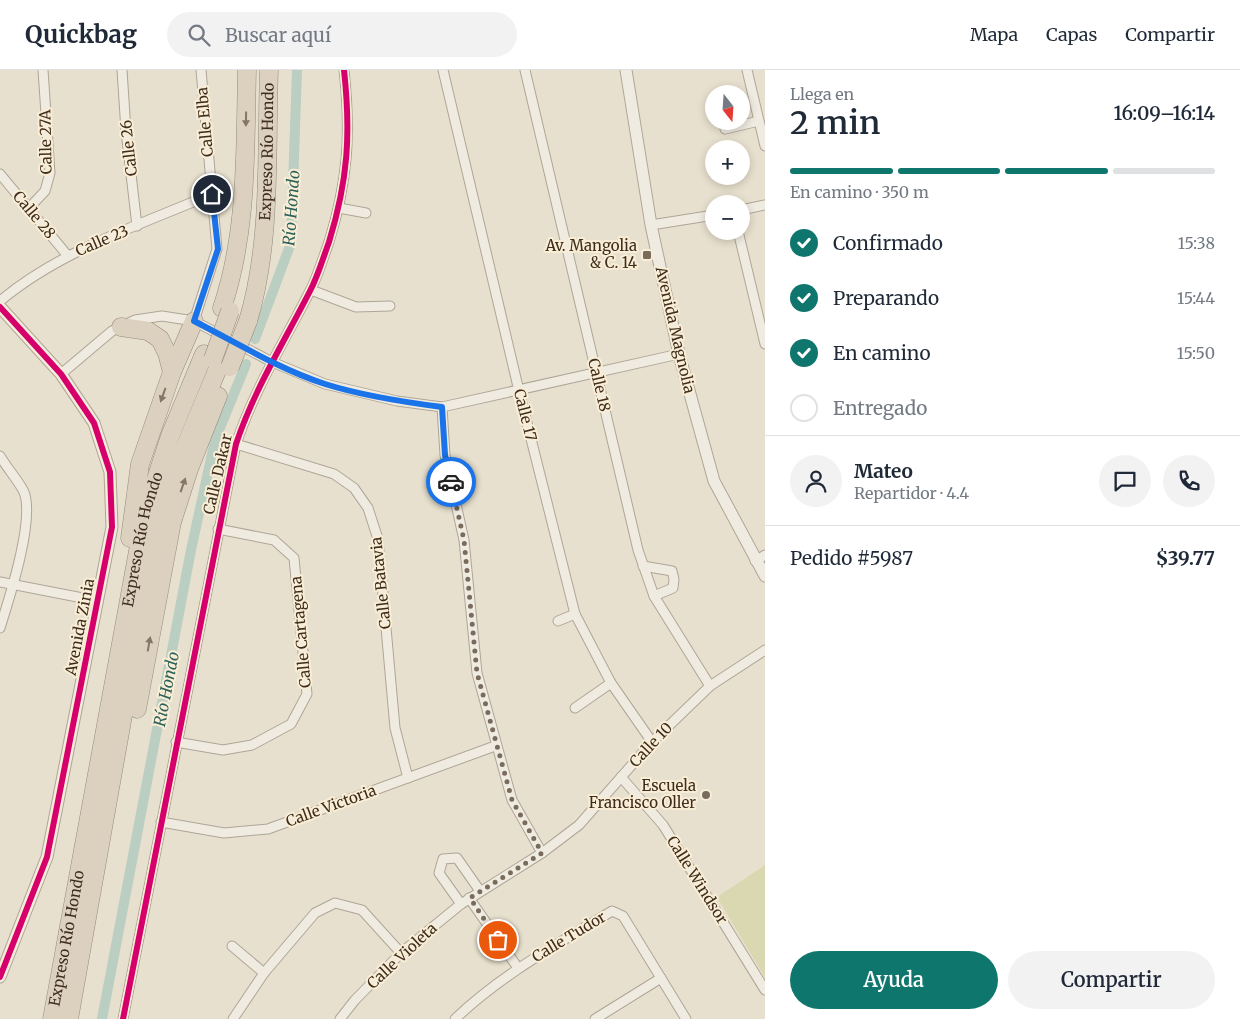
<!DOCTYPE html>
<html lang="es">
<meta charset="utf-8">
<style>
body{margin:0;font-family:Merriweather,serif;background:#f2f2f3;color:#1f2937;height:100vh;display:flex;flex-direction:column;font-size:19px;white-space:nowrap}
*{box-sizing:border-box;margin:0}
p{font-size:16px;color:#747a83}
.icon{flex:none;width:28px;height:28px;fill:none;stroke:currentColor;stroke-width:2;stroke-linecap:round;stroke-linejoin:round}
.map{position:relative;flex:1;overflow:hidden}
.drawer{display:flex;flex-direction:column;background:#fff;width:475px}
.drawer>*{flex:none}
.needle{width:32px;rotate:163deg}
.fabs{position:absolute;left:705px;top:15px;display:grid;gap:10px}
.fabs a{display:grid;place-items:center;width:45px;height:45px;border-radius:50%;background:#fff;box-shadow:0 2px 8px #0003;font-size:25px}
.pin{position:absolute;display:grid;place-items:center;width:42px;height:42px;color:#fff;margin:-21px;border:2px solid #fff;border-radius:50%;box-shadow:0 1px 5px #0007}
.courier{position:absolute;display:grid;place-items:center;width:50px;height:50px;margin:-25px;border:4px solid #1a73e8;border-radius:50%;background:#fff;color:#222;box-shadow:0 1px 6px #0007}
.overview em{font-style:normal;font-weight:600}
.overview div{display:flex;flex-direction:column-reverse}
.overview{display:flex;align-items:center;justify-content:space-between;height:85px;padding:0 25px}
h1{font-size:32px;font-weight:600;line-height:38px}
.bar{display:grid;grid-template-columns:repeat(4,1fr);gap:8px 5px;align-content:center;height:60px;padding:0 25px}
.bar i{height:6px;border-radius:4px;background:#e0e1e3}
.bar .selected{background:#0f766e}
.bar p{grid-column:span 4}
.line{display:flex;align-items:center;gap:12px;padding:0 25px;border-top:1px solid #e0e1e3}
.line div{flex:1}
.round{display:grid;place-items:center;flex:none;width:52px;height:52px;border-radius:26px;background:#f2f2f3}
ol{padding:0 25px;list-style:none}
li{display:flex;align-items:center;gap:15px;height:55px}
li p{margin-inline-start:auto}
li .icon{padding:5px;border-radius:50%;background:#0f766e;color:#fff;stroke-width:4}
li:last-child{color:#747a83}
li i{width:28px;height:28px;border:2px solid #e0e1e3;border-radius:50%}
.action{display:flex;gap:10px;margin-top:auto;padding:10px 25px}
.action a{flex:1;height:58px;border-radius:30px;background:#0f766e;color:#fff;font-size:20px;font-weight:600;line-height:58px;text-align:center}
.action a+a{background:#f2f2f3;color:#1f2937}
header{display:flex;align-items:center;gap:30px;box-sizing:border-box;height:70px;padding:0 25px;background:#fff;border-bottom:1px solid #e0e1e3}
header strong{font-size:24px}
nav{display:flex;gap:28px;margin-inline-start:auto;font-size:18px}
.search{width:350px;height:45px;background:#f2f2f3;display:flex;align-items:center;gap:12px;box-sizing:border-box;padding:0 18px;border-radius:28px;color:#747a83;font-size:19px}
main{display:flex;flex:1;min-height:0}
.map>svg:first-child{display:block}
.green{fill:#d9d8b0}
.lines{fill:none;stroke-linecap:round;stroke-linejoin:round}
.canal{stroke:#bacec1;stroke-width:10}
.minor-casing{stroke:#aea597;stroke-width:11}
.tertiary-casing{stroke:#aea597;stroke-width:13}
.motorway-casing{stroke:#938a7e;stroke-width:19}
.minor{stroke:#f0ebe1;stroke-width:9}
.tertiary{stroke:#f0ebe1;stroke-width:11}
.motorway{stroke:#dcd0bf;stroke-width:18}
.motorway-bridge-casing{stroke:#938a7e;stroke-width:19;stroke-linecap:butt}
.motorway-bridge{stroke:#dcd0bf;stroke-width:18}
.cycleway-casing{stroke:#f9eed5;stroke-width:9}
.cycleway{stroke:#d6006c;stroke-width:6}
.oneway{fill:#857666}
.done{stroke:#7a6c5c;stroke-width:5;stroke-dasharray:0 9}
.route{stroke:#1a73e8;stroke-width:6}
.poi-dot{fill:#7a6c5c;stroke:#f9eed5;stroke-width:2}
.labels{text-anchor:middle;stroke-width:4;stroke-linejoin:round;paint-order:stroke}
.street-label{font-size:15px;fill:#3e2d1e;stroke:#f9eed5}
.poi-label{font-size:15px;fill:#3e2d1e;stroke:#f9eed5;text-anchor:end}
.water-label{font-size:16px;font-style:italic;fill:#2b605b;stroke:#f9eed5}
</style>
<header>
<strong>Quickbag</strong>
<div class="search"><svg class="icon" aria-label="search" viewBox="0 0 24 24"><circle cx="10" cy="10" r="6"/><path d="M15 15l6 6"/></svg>Buscar aquí</div>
<nav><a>Mapa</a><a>Capas</a><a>Compartir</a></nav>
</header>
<main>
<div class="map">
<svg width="765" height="949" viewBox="0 0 765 949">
<rect width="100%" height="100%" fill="#e8e0ce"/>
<path class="green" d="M765,795V908L717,827Z"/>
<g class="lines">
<g class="canal">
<path d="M255,269L291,173L297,0"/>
<path d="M102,949L191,480L215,370L246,294"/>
</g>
<defs>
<g id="minor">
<path d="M122,0L126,61L137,156"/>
<path d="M443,0L519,321L575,544L611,613L652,672"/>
<path d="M525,0L638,480L654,526L710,616"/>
<path d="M747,0L765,76"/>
<path d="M725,59L759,51"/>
<path d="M0,104L68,186"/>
<path d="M29,138L45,121L50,103L43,0"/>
<path d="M339,138L366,143"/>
<path d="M741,140L765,135"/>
<path d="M651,155L714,145"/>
<path d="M738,161L765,274"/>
<path d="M311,220L356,237L390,236"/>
<path d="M0,231C61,180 140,155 212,124"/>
<path d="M194,251L217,179L201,0"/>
<path d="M61,304L112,261L135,250L162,246L194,251L272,292L325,314L397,331L442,337L679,284"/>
<path d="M442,337L445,385L464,470L477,603L512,730L542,783"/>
<path d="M236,374L334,404L354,418L368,438L378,469L395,658L408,708"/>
<path d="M0,386C7,398 18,410 24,422C35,450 9,529 0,558"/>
<path d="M755,491L765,485"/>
<path d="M643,496L672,501L674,509L673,518L654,526"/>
<path d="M0,512L98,531"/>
<path d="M558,551L575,544"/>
<path d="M575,638L611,613"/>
<path d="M176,672L223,680L252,675L291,654L307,624L294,488L274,470L218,459"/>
<path d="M621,707L663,755L765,920"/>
<path d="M161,752L224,763L268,759L495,676"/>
<path d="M469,828L518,898"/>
<path d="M461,834L439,803L443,789L457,788L480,821"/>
<path d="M232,876L264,903"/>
<path d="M123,949L236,374C254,320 284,272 310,221C318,206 323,188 329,172C348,110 351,64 344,0"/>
<path d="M233,949L264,903L315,843L335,833L362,840L401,883"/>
<path d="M340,949L355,930L401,883L461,834L542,783L579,755L652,672L710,616L765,580"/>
<path d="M455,949C502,904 558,874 612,841L623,846L686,949"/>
<path d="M595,949L661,908"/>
</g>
<g id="tertiary">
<path d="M626,0L651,155L679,284L714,411L765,506"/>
<path d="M0,237L61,304L94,353L110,402L112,457L47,787L0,907"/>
</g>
<g id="motorway">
<path d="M222,238C248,161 245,80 247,0"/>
<path id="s1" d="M248,251C272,171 266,83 269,0"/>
<path d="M121,257L148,261L160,269L167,283L172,302L140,394L130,468"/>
<path d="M172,302L194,251"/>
<path d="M137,639L172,452L189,399L218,326"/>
<path id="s2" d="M52,949L145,443L170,366L204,284"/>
<path d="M69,949L154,471L169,415L221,291"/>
</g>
</defs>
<use href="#minor" class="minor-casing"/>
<use href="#tertiary" class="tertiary-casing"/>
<use href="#motorway" class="motorway-casing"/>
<use href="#minor" class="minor"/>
<use href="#tertiary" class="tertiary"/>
<use href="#motorway" class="motorway"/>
<defs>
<g id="motorway-bridge">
<path d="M213,289L230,241"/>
<path d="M230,297L248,251"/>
</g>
</defs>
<use href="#motorway-bridge" class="motorway-bridge-casing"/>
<use href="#motorway-bridge" class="motorway-bridge"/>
<defs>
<g id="cycleway">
<path d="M0,237L61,304L94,353L110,402L112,457L47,787L0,907"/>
<path d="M123,949L236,374C254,320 284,272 310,221C318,206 323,188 329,172C348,110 351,64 344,0"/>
</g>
</defs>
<use href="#cycleway" class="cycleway-casing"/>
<use href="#cycleway" class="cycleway"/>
</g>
<defs><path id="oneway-solid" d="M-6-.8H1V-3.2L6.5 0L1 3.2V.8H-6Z" transform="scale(1.25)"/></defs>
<g class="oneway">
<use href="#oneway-solid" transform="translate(246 49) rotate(91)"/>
<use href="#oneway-solid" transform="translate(163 325) rotate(110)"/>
<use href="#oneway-solid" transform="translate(183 415) rotate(-71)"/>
<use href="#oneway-solid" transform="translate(149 574) rotate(-80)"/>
</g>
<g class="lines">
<path class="done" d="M451,412L464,470L477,603L512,730L542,783L470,828L498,870"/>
<path class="route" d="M212,124L218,179L194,251C237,273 279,299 325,314C363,326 403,332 442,337L445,385L451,412"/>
</g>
<g class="poi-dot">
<rect x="642" y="180" width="10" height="10" rx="2.5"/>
<circle cx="706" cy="725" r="5"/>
</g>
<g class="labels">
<g class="street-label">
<text transform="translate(205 52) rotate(-95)" y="5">Calle Elba</text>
<text transform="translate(46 72) rotate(-91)" y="5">Calle 27A</text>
<text transform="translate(129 78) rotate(-96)" y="5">Calle 26</text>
<text dy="5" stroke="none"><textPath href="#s1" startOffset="171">Expreso Río Hondo</textPath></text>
<text transform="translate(34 145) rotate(50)" y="5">Calle 28</text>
<text transform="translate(102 171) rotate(-23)" y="5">Calle 23</text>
<text transform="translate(675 260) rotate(77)" y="5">Avenida Magnolia</text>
<text transform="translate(599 315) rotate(77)" y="5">Calle 18</text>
<text transform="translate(525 345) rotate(76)" y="5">Calle 17</text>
<text transform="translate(218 404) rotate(-77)" y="5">Calle Dakar</text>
<text dy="5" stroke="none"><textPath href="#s2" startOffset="488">Expreso Río Hondo</textPath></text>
<text transform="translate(381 513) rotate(-96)" y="5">Calle Batavia</text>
<text transform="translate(80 557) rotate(-79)" y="5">Avenida Zinia</text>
<text transform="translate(301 562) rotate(-95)" y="5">Calle Cartagena</text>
<text transform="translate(651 675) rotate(-47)" y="5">Calle 10</text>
<text transform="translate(331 736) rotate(-20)" y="5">Calle Victoria</text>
<text transform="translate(697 810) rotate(58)" y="5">Calle Windsor</text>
<text transform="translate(569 867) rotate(-31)" y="5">Calle Tudor</text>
<text dy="5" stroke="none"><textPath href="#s2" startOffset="82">Expreso Río Hondo</textPath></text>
<text transform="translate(402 886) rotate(-43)" y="5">Calle Violeta</text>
</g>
<g class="poi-label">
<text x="637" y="181">Av. Mangolia<tspan x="637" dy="17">&amp; C. 14</tspan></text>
<text x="696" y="721">Escuela<tspan x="696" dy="17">Francisco Oller</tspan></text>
</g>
<g class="water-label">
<text transform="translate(291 138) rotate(-86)" y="6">Río Hondo</text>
<text transform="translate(166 619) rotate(-79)" y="6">Río Hondo</text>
</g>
</g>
</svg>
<div class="fabs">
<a><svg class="needle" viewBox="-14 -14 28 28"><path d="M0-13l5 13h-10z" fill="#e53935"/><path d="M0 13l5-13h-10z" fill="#747a83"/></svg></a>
<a>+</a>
<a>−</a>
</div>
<div class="pin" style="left:498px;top:870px;background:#ea580c"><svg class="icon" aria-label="bag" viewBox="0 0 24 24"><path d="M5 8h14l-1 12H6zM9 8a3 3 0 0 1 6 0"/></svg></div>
<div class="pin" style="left:212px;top:124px;background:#1f2937"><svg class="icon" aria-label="home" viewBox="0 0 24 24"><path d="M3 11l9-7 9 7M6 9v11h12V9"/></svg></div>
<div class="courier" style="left:451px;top:412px"><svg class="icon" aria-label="car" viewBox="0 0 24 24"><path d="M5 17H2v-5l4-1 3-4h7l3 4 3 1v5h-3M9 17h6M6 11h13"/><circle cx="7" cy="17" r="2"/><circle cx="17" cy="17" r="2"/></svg></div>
</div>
<section class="drawer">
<div class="overview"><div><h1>2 min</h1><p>Llega en</p></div><em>16:09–16:14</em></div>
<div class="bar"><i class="selected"></i><i class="selected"></i><i class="selected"></i><i></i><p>En camino · 350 m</p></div>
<ol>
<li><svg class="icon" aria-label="check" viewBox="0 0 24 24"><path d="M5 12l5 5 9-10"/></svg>Confirmado<p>15:38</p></li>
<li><svg class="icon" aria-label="check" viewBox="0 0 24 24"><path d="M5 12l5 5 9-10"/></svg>Preparando<p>15:44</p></li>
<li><svg class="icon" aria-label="check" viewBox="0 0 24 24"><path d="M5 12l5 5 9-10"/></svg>En camino<p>15:50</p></li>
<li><i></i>Entregado</li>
</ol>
<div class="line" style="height:90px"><a class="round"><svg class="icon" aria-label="person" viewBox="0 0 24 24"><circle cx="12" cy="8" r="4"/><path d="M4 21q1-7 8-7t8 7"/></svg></a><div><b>Mateo</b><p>Repartidor · 4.4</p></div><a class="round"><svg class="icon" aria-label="chat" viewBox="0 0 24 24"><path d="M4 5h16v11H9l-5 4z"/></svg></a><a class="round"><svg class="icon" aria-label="phone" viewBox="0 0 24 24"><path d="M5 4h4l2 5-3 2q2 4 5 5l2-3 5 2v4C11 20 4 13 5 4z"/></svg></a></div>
<div class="line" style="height:65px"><div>Pedido #5987</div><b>$39.77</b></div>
<div class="action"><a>Ayuda</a><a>Compartir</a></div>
</section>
</main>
